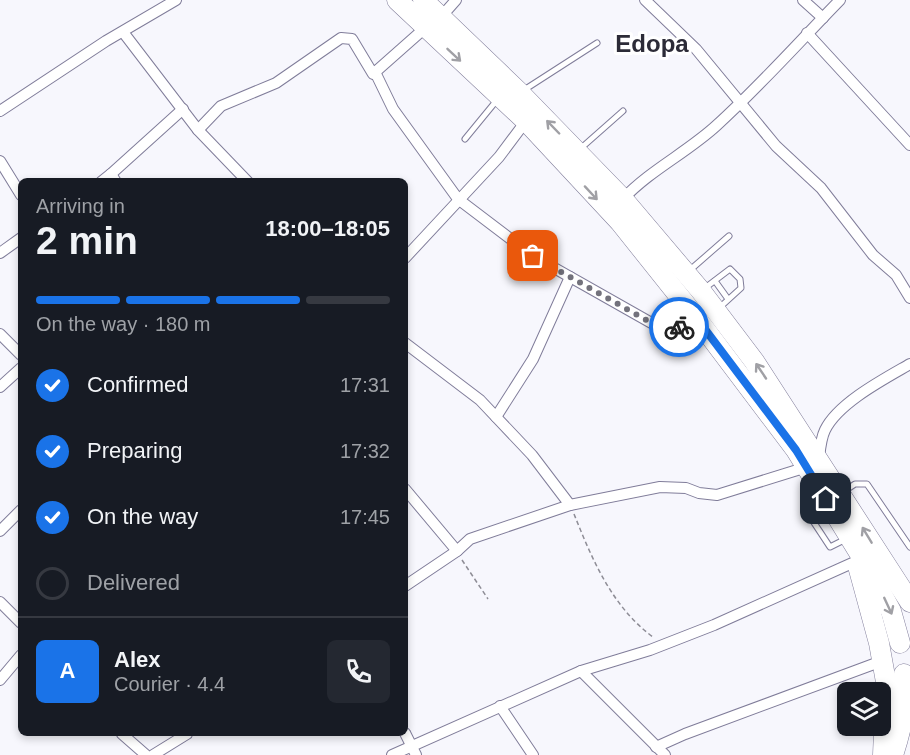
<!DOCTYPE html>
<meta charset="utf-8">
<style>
body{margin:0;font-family:Arial,sans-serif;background:#242831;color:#f1f3f6;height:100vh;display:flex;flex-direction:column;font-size:22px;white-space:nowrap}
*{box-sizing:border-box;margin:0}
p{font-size:20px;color:#9ea1a6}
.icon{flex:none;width:33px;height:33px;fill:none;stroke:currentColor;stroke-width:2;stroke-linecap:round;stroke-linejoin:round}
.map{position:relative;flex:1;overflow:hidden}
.side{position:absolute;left:18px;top:178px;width:390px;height:558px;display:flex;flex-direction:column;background:#171b24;border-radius:9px;box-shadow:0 3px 9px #0003}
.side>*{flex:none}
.buttons{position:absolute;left:837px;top:682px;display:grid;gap:12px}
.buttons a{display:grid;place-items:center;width:54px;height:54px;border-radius:9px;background:#171b24;box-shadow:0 3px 9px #0003;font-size:30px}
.pin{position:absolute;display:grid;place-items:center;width:51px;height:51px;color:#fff;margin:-26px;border-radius:12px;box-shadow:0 3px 9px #0006}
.courier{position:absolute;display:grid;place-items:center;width:60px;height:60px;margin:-30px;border:4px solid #1a73e8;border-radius:50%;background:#fff;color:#222;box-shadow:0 2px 8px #0007}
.summary em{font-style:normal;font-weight:700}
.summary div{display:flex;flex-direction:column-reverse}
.summary{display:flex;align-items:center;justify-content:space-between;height:102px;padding:0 18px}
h1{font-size:39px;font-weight:700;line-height:45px}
.bar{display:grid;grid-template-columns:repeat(4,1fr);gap:9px 6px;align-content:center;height:72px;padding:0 18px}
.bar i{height:8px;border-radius:4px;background:#363941}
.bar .on{background:#1a73e8}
.bar p{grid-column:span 4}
.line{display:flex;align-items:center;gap:15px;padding:0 18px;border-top:2px solid #363941}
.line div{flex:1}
.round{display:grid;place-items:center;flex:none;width:63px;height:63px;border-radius:9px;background:#242831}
ol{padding:0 18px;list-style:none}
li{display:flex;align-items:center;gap:18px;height:66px}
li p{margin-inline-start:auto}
li .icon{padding:6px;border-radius:50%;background:#1a73e8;color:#fff;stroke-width:4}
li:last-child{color:#9ea1a6}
li i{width:33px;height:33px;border:3px solid #363941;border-radius:50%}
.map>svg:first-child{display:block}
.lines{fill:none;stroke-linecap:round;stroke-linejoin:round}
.lane-casing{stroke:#807d9a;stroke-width:7}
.street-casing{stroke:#807d9a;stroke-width:12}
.highway-casing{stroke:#807d9a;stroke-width:21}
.path{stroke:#8e8d96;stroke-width:1.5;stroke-dasharray:4.5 3;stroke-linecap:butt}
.lane{stroke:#fff;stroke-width:5}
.street{stroke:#fff;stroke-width:10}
.highway{stroke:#fff;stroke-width:20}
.oneway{stroke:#a0a0a5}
.done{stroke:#73727c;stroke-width:6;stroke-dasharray:0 10.8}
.route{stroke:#1a73e8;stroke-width:8}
.labels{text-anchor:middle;stroke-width:6;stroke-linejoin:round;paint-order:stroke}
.quarter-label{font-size:24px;font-weight:bold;fill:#2c2b37;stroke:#fff}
</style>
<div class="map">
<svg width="910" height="755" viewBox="0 0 910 755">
<rect width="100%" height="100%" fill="#f7f7fd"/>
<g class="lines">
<defs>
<g id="lane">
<path d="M524,90L597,43"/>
<path d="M465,139L497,100"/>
<path d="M580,149L623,111"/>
<path d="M690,270L729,236"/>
<path d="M715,281L728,299"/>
<path d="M705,288L730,269L740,279L741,288L718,309"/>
<path d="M843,492L855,484H867L910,547"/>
<path d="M821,498L809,508L807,512L830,547L846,539"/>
</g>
<g id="street">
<path d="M645,0L696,49L776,146L821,188L873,255L896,275L910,298"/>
<path d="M803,0L823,18"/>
<path d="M441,17L456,0"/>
<path d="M123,32L198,130L248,182"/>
<path d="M807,33L910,145"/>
<path d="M376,74L393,109L458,199L533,256L655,325C673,328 683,329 695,316"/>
<path d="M0,111L106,41L176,0"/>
<path d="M198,130L221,106L276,83L341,38L352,39L373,74L425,28"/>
<path d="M0,161L21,195"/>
<path d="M111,174L183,109"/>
<path d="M101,182L111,174L116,182"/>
<path d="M623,199C650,170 688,152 717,125C760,86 799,42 840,0"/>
<path d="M0,253L21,238"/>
<path d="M405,258L499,157L526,121"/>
<path d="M0,334L21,355"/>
<path d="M405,343L480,400L532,455L570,505"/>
<path d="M0,387L21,368"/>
<path d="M496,417L533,359L570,277"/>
<path d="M819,458C820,449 821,438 825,430C838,403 884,379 910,364"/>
<path d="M405,489L457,551"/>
<path d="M0,531L21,510"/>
<path d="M405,586L457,551L470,539L570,505L660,487L686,488L699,493L717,495L807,467"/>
<path d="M0,602L21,623"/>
<path d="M581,671L665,755"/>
<path d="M0,680L21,655"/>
<path d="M500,706L533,755"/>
<path d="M405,733L416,755"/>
<path d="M122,734L146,755"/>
<path d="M656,747L685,734L882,661"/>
<path d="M153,755L187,734"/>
<path d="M392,755L581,671L650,650L714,625L859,560"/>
</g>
<g id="highway">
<path d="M397,0L526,121L620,222L695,316L796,450L863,559L891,611L900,643"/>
<path d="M423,0L520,93L623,199L701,291L754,361L910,602"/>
<path d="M858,566L879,643L886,682L883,755"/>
<path d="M893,755C902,728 907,703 904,674"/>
</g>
</defs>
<use href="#lane" class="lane-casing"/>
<use href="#street" class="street-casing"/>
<use href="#highway" class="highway-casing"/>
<g class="path">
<path d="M574,514C592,559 612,607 653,637"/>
<path d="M462,560L488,599"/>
</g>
<use href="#lane" class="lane"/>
<use href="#street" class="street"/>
<use href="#highway" class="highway"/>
</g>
<defs><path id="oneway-shaft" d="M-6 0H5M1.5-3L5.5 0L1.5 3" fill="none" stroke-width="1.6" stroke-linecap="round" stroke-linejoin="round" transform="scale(1.5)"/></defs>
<g class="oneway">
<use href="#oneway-shaft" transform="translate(454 55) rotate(43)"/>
<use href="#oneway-shaft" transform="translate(553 127) rotate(-134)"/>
<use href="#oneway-shaft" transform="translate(591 193) rotate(47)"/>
<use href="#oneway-shaft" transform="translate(761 371) rotate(-124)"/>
<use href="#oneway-shaft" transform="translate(867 535) rotate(-121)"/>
<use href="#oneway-shaft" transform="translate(888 606) rotate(65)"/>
</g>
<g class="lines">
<path class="done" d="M533,256L655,325L679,327"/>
<path class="route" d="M679,327L686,326L695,316L796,450L826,499"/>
</g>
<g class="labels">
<g class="quarter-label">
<text x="652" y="52">Edopa</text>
</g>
</g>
</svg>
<div class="buttons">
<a><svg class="icon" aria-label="layers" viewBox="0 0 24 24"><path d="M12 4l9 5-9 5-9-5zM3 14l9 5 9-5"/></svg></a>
</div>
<div class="pin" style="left:533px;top:256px;background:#ea580c"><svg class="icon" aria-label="bag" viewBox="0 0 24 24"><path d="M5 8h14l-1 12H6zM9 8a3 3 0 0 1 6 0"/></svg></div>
<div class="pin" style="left:826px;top:499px;background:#1f2937"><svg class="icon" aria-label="home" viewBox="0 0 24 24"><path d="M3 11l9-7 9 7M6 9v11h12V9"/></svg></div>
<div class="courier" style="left:679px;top:327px"><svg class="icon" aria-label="bike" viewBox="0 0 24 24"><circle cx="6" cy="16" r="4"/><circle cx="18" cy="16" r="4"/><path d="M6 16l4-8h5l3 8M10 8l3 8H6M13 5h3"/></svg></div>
<section class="side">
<div class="summary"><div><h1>2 min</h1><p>Arriving in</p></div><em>18:00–18:05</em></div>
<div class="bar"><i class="on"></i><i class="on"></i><i class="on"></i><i></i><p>On the way · 180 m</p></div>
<ol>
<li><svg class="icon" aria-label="check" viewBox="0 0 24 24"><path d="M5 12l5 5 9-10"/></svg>Confirmed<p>17:31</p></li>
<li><svg class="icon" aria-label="check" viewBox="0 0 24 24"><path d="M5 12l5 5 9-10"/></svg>Preparing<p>17:32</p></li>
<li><svg class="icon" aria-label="check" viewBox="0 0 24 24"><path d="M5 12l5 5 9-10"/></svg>On the way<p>17:45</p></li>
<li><i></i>Delivered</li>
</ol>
<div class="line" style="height:108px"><b class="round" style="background:#1a73e8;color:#fff">A</b><div><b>Alex</b><p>Courier · 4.4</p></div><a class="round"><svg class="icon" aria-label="phone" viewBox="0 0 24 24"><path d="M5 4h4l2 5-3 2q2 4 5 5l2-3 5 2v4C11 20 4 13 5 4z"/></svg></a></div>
</section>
</div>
